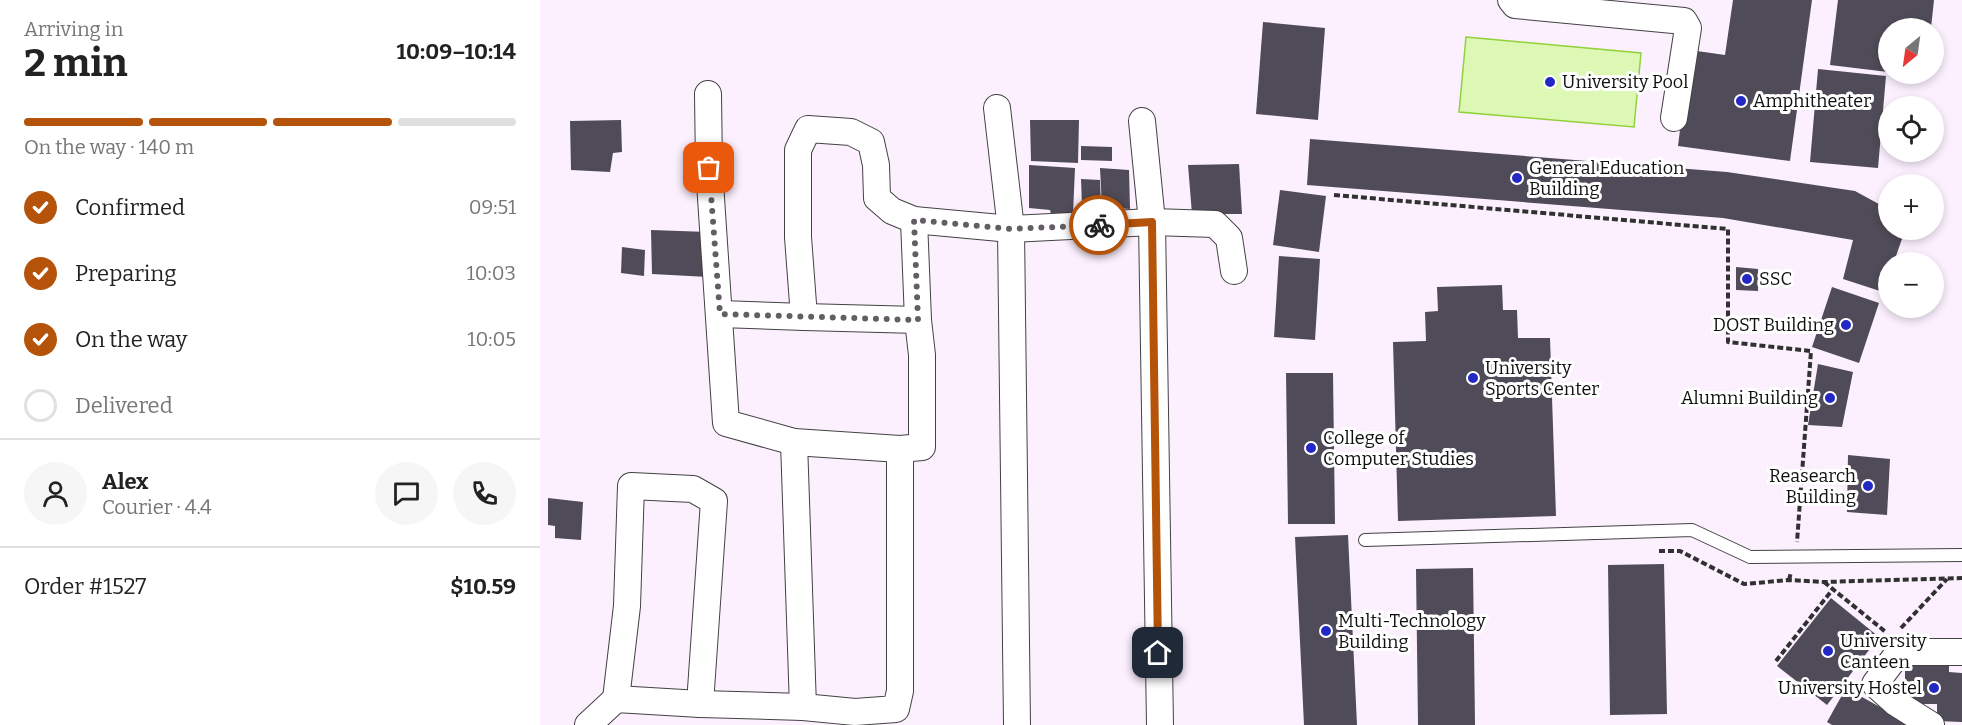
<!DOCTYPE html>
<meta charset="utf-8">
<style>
body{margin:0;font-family:Bitter,serif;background:#f6f6f6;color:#222;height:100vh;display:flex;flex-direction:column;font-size:22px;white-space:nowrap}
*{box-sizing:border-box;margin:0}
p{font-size:20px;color:#767676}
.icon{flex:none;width:33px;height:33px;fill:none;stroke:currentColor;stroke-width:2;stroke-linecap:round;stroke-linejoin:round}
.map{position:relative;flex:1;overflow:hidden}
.drawer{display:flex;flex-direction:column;background:#fff;width:540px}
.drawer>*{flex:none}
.needle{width:39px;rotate:209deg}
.fabs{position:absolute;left:1338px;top:18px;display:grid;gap:12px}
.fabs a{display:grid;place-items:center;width:66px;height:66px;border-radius:50%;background:#fff;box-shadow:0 3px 9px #0003;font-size:30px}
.pin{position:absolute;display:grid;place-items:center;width:51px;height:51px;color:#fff;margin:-26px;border-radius:12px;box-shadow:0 3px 9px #0006}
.courier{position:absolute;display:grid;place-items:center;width:60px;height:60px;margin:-30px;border:4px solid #b45309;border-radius:50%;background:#fff;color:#222;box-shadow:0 2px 8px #0007}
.overview em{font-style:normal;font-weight:700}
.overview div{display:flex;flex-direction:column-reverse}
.overview{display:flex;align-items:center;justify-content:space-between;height:102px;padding:0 24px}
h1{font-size:39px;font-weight:700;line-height:45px}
.bar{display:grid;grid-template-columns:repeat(4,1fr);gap:9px 6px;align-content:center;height:72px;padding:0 24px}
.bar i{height:8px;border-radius:4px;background:#e0e0e0}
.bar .current{background:#b45309}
.bar p{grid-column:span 4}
.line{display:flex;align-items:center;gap:15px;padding:0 24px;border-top:2px solid #e0e0e0}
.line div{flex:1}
.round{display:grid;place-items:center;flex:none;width:63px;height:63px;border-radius:32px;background:#f6f6f6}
ol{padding:0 24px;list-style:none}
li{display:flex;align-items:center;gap:18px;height:66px}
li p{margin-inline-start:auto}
li .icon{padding:6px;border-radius:50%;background:#b45309;color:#fff;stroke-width:4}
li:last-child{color:#767676}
li i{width:33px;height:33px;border:3px solid #e0e0e0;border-radius:50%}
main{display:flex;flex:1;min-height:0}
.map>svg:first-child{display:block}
.water{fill:#ddf8b4;stroke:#91d139;stroke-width:1.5}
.building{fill:#504b58}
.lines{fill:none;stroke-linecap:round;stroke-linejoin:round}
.lane-casing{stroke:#424242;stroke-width:14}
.street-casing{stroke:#424242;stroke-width:28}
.path{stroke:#313131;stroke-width:4;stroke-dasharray:6 3;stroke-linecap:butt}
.lane{stroke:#fff;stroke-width:12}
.street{stroke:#fff;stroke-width:26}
.done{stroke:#625e63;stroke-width:6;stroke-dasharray:0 10.8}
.route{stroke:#b45309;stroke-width:8}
.poi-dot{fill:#2327c3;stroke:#fff;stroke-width:2}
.labels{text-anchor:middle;stroke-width:6;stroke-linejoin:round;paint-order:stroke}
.poi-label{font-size:18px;fill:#0f0f0f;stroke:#fff;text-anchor:start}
</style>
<main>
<section class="drawer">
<div class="overview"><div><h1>2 min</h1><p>Arriving in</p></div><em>10:09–10:14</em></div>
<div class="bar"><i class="current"></i><i class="current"></i><i class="current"></i><i></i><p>On the way · 140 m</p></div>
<ol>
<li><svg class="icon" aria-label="check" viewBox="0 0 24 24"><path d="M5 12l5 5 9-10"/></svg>Confirmed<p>09:51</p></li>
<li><svg class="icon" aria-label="check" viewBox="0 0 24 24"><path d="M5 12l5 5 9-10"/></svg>Preparing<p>10:03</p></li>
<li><svg class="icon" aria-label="check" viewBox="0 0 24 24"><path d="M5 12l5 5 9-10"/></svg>On the way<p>10:05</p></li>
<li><i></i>Delivered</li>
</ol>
<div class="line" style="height:108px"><a class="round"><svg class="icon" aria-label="person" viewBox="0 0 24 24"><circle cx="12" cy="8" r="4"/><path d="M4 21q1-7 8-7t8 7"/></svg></a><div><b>Alex</b><p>Courier · 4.4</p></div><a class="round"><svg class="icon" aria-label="chat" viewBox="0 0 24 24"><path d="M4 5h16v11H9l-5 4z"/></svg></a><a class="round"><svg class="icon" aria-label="phone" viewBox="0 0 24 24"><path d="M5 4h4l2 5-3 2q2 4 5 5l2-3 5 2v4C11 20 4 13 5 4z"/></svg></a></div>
<div class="line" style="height:78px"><div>Order #1527</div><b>$10.59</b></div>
</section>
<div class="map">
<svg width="1422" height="725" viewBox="0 0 1422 725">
<rect width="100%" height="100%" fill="#fcf0ff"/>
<path class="water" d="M926,37L1101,53L1094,127L919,112Z"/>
<g class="building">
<path d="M1193,0H1272L1250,161L1138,146L1150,50L1185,55Z"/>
<path d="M1298,0H1394L1391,28H1348V72L1290,65Z"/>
<path d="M723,22L785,28L778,120L716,114Z"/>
<path d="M1278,69L1346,76L1338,168L1270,162Z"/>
<path d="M81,120L82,152L73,153L70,172L31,170L30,121Z"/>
<path d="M490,120H539L538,163L491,161Z"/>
<path d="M770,139L1187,172L1315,191L1348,209V230H1365L1354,262H1348V277L1343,292L1303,279L1313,240L1183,218L767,185Z"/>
<path d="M541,146L572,147V161L541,160Z"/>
<path d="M699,164L702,214H652L648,165Z"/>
<path d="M489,165L535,168L533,214H511L510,210L489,208Z"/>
<path d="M560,168L589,170L590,209L562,207Z"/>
<path d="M541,179L560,180L561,207L542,206Z"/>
<path d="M740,190L786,196L779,252L733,245Z"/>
<path d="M111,230L168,232V277L112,274Z"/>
<path d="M82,247L105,250L104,276L81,273Z"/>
<path d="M739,256L780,259L775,340L734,337Z"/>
<path d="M1196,267L1218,269V291L1196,290Z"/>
<path d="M962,285L963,310H977L978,338H1010L1016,516L858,521L853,342L886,341L885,312L898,311L897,287Z"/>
<path d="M1292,287L1339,303L1319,363L1272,347Z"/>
<path d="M1278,364L1313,372L1302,427L1268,425Z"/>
<path d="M746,373H793L795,524H748Z"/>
<path d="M1308,455L1350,459L1347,515L1307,512Z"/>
<path d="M8,498L43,502L41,540L15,538V526L8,525Z"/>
<path d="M808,535L817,725H764L755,537Z"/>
<path d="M1124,564L1127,714L1070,715L1068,565Z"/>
<path d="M933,568L935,725H878L876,569Z"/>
<path d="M1291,598L1339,637L1287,705L1237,666Z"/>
<path d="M1365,663H1409V672L1422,673V722L1397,721V704H1365Z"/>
<path d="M1306,688L1372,725H1292L1287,722Z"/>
</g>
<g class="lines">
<defs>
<path id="lane" d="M825,540L1152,530L1210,557L1422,555"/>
<g id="street">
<path d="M971,0L975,5L1144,21L1148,28L1134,118"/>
<path d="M168,94L169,168L186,423L254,442L360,449L382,447V355L378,320L374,220"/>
<path d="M457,108L471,229L477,725"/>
<path d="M602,121L612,222L620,725"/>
<path d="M180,314L264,317L258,237V150L268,129L311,132L331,142L336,165L337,198L352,211L374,220L471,229L612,222L675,224L689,238L694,271"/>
<path d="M264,317L378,320"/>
<path d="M254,442L263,707"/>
<path d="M76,699L87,606L91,486L153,489L174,501L160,704"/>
<path d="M48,725L76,699L160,704L263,707L315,712L356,709L360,691V449"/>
<path d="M1391,725L1356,703L1335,684L1359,652H1422"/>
</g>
</defs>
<use href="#lane" class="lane-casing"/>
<use href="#street" class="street-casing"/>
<g class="path">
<path d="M794,195L1188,229V342L1271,351L1257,542"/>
<path d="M1119,551H1140L1204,584L1249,580L1284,582L1422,578"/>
<path d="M1249,580L1251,572"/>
<path d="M1284,582L1347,633"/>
<path d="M1361,628L1407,579"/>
<path d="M1236,661L1293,589"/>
</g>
<use href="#lane" class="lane"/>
<use href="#street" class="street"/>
</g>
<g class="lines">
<path class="done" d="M169,168L180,314L378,320L374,220L471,229L559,225"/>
<path class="route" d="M559,225L612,222L618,653"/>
</g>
<g class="poi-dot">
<circle cx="1010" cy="82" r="6"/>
<circle cx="1201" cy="101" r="6"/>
<circle cx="977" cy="178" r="6"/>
<circle cx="1207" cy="279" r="6"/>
<circle cx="1306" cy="325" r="6"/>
<circle cx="933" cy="378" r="6"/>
<circle cx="1290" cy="398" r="6"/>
<circle cx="771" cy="448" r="6"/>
<circle cx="1328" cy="486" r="6"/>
<circle cx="786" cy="631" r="6"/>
<circle cx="1288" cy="651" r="6"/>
<circle cx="1394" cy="688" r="6"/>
</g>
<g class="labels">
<g class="poi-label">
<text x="1022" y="88">University Pool</text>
<text x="1213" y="107">Amphitheater</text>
<text x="989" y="174">General Education<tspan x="989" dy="21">Building</tspan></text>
<text x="1219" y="285">SSC</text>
<text x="1294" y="331" text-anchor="end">DOST Building</text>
<text x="945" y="374">University<tspan x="945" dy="21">Sports Center</tspan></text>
<text x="1278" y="404" text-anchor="end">Alumni Building</text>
<text x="783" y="444">College of<tspan x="783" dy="21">Computer Studies</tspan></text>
<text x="1316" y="482" text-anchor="end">Reasearch<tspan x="1316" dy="21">Building</tspan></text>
<text x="798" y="627">Multi-Technology<tspan x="798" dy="21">Building</tspan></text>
<text x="1300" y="647">University<tspan x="1300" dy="21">Canteen</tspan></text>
<text x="1382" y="694" text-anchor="end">University Hostel</text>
</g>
</g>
</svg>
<div class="fabs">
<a><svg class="needle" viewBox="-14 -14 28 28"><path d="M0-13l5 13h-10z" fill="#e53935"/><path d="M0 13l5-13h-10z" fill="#767676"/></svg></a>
<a><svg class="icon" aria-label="locate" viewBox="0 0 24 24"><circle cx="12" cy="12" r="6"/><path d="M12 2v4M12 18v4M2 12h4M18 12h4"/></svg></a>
<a>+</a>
<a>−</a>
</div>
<div class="pin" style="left:169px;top:168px;background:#ea580c"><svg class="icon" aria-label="bag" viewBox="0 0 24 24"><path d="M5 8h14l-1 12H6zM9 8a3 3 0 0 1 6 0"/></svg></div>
<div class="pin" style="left:618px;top:653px;background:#1f2937"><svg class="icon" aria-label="home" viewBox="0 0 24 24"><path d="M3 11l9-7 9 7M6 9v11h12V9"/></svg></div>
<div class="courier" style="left:559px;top:225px"><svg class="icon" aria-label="bike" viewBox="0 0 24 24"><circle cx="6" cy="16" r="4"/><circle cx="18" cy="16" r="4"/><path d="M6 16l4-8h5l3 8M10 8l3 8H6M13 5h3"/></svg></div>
</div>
</main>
